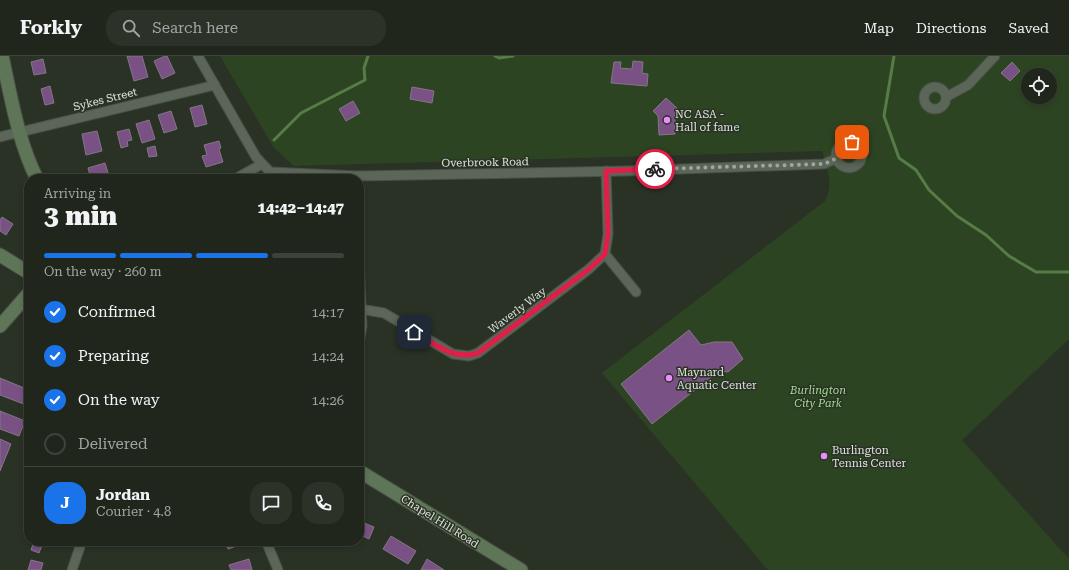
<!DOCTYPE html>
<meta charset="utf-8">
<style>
body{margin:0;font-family:"Roboto Serif",serif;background:#2d3229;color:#f1f3f6;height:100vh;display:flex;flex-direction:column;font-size:15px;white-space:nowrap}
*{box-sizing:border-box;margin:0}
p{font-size:13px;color:#a2a5a3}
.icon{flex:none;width:22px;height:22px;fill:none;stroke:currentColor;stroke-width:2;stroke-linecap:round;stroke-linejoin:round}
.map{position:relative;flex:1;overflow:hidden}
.side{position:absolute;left:24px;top:118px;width:340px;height:372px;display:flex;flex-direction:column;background:#20261c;border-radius:16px;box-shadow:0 2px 6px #0003,0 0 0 1px #3d433b}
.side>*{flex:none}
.fabs{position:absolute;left:1021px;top:12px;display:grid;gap:8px}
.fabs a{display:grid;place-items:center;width:36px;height:36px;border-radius:50%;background:#20261c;box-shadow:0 2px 6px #0003,0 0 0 1px #3d433b;font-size:20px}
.pin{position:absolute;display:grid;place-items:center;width:34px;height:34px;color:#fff;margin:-17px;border-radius:8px;box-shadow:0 2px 6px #0006}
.courier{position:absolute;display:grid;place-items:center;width:40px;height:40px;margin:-20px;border:3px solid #e11d48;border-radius:50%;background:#fff;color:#222;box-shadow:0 1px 5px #0007}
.head em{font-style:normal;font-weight:800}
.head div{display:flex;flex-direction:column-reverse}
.head{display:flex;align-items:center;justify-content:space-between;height:68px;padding:0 20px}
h1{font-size:26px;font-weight:800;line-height:30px}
.bar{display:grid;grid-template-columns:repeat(4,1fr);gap:6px 4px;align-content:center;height:48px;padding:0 20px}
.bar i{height:5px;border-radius:3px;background:#3d433b}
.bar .current{background:#1a73e8}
.bar p{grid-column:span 4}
.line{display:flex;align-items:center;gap:10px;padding:0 20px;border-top:1px solid #3d433b}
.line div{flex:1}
.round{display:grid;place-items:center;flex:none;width:42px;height:42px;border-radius:16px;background:#2d3229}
ol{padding:0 20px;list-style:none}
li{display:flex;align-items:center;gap:12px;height:44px}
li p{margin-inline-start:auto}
li .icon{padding:4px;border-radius:50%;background:#1a73e8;color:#fff;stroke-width:4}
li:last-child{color:#a2a5a3}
li i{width:22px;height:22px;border:2px solid #3d433b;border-radius:50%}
header{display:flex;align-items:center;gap:24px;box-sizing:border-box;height:56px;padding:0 20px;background:#20261c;border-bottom:1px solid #3d433b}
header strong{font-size:19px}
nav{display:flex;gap:22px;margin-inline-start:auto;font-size:14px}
.search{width:280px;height:36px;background:#2d3229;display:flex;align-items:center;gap:10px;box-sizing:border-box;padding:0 14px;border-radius:16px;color:#a2a5a3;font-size:15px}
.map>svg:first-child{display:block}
.green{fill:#2d4423;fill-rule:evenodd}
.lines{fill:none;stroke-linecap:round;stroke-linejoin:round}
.stream{stroke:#567d47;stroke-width:3}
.building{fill:#7a5184;stroke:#827785}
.street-casing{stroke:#474f44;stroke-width:11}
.secondary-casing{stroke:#474f44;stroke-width:15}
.street{stroke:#5b6558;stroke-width:9}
.secondary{stroke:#5f7557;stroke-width:13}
.done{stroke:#9fa69c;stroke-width:4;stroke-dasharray:0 7.2}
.route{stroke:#e11d48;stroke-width:5}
.poi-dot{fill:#e98efe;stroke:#2a3226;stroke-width:1.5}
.labels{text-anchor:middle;stroke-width:3;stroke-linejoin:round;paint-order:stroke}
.street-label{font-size:11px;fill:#dee4dc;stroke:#2a3226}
.poi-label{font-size:11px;fill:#dee4dc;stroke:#2a3226;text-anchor:start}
.park-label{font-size:11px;font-style:italic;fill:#a3dc8d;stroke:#2a3226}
</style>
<header>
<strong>Forkly</strong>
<div class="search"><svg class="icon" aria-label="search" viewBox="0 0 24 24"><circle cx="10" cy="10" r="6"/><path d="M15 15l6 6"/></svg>Search here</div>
<nav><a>Map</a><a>Directions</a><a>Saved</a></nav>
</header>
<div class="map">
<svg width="1069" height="514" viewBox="0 0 1069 514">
<rect width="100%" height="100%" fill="#2a3226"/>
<path class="green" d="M220,0H1069V283L962,384L1069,503V514H768L602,317L825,145C834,128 827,113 822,95L294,110L274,92ZM1028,19H1050V41H1028Z"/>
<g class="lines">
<g class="stream">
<path d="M495,0L499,2L513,0"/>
<path d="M894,0L884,60L899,102L916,114L929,134L957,160L986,179L1009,200L1036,216H1069"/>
<path d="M274,84L301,57L365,24L364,12L368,0"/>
</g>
</g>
<g class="building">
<path d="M127,0H142L148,21L134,25Z"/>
<path d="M165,0H167L175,17L162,23L154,5Z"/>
<path d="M43,3L46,17L34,19L31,6Z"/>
<path d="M633,5L643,6L642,17L648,18L647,30L611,27L614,6H621L620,12L632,13Z"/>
<path d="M1012,6L1020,15L1010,25L1001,17Z"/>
<path d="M50,30L54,47L45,49L41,33Z"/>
<path d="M412,31L434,35L432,47L410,43Z"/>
<path d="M666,42L679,54L675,59V78L659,79L658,60L653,55Z"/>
<path d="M353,45L360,57L346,65L339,53Z"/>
<path d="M202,49L207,68L195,71L190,52Z"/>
<path d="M171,55L177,73L164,77L158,59Z"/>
<path d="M149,64L155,83L142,87L136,68Z"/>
<path d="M129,73L132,84L127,85L128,90L121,92L117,76Z"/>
<path d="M97,75L102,95L86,99L82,78Z"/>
<path d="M219,85L221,92L219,93L223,106L206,111L202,100L207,99L204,89Z"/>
<path d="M155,90L157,100L149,101L147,92Z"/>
<path d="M105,107L109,120L91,123L88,112Z"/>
<path d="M2,161L13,168L6,179L0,175V164Z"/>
<path d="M689,274L701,289L714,286H732L743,303L728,316L719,315L652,368L621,328Z"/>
<path d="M0,322L29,334V350L0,339Z"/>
<path d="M0,355L25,365L19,380L0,373Z"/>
<path d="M0,383L11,388L0,415Z"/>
<path d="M359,465L374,471L369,483L359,478Z"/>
<path d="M391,480L416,495L408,508L383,493Z"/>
<path d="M34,485H50L49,489L43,487L39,497L31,494Z"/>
<path d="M225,485H241L242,488L228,493Z"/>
<path d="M249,503L252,514H231L229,509Z"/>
<path d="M427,503L444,514H421Z"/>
<path d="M31,504L43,507L41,514H28Z"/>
</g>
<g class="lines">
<defs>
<g id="street">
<path d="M198,0L256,101L270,116L357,120L626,115L824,108L837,102"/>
<circle cx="935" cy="42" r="11"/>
<path d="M946,41L968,29L995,0"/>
<path d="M0,81L215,29"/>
<circle cx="849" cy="99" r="13"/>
<path d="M216,123H225"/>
<path d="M235,123L262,108"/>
<path d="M605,198L636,236"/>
<path d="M359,202L362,270L359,288"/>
<path d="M360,253L384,257L453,298L469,300L478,297L589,213L605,198L608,178L606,115"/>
<path d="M266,485L278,514"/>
<path d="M72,514L82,485"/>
</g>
<g id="secondary">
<path d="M2,0C11,41 18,85 37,123"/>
<path d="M0,199L29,217"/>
<path d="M0,270L29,237"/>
<path d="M359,415L521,514"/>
</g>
</defs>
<use href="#street" class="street-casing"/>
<use href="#secondary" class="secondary-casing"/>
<use href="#street" class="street"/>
<use href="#secondary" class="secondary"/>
</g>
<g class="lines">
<path class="done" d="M655,113L824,108L837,102L840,90L848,86H852"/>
<path class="route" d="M414,276C435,288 453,305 478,297L589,213L605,198L608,178L606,115L655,113"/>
</g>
<g class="poi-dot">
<circle cx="667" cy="64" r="4"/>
<circle cx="669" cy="322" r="4"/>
<circle cx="824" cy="400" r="4"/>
</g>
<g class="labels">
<g class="street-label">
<text transform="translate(105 43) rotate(-14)" y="4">Sykes Street</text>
<text transform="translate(485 106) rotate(-1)" y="4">Overbrook Road</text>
<text transform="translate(517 254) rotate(-37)" y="4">Waverly Way</text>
<text transform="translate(440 465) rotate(32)" y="4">Chapel Hill Road</text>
</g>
<g class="poi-label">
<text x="675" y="62">NC ASA -<tspan x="675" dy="13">Hall of fame</tspan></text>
<text x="677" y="320">Maynard<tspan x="677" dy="13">Aquatic Center</tspan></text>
<text x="832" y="398">Burlington<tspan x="832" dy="13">Tennis Center</tspan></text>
</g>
<g class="park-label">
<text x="818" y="338">Burlington<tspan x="818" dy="13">City Park</tspan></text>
</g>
</g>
</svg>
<div class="fabs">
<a><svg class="icon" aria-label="locate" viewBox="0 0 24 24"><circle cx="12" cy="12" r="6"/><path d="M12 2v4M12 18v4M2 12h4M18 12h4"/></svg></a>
</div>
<div class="pin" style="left:852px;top:86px;background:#ea580c"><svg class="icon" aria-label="bag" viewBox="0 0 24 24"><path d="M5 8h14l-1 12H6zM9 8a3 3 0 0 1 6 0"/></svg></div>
<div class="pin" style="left:414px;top:276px;background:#1f2937"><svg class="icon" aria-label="home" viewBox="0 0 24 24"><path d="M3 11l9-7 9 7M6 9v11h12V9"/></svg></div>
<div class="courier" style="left:655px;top:113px"><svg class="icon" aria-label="bike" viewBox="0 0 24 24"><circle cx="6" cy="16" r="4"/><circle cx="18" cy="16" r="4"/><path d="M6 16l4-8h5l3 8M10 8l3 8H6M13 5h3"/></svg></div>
<section class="side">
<div class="head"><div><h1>3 min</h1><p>Arriving in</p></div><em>14:42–14:47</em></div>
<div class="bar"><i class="current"></i><i class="current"></i><i class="current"></i><i></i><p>On the way · 260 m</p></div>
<ol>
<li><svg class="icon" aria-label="check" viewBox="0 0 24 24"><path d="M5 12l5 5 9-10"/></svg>Confirmed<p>14:17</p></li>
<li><svg class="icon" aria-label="check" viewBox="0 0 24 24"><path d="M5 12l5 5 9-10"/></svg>Preparing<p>14:24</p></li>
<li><svg class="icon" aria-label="check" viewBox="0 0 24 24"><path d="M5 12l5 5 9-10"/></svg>On the way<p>14:26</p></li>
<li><i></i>Delivered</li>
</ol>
<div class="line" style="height:72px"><b class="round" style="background:#1a73e8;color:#fff">J</b><div><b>Jordan</b><p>Courier · 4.8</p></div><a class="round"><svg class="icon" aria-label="chat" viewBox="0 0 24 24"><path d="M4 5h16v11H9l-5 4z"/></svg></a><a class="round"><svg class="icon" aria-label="phone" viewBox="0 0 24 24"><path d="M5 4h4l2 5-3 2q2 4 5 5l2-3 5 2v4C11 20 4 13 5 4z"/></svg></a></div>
</section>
</div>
